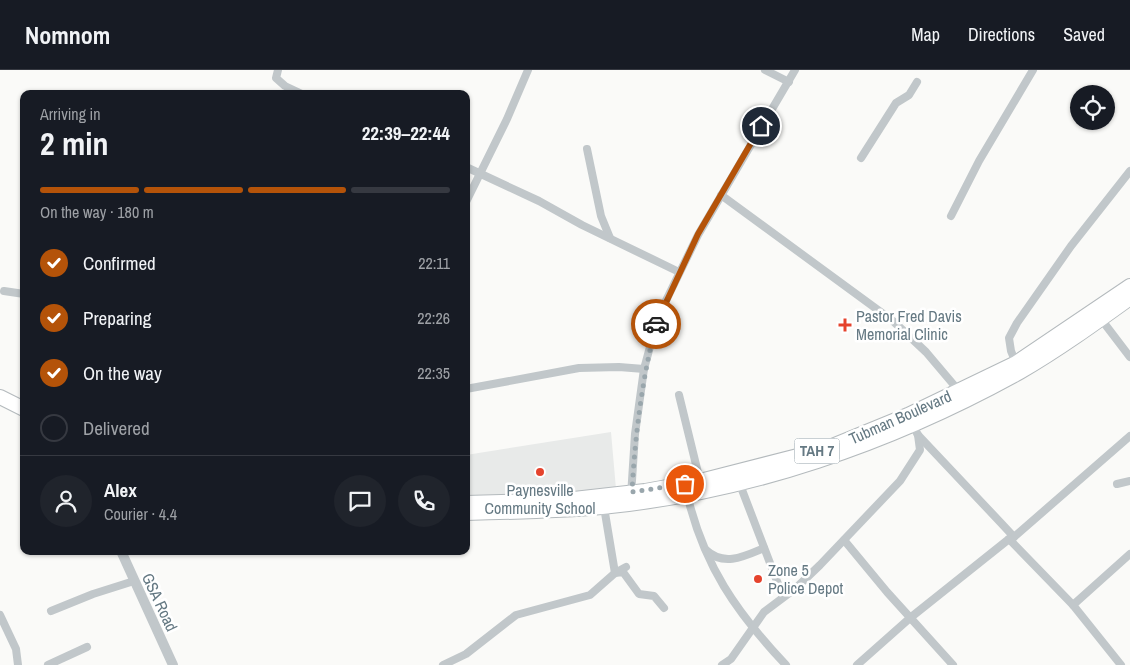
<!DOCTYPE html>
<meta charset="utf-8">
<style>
body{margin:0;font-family:"Archivo Narrow",sans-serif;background:#20242c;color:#f1f3f6;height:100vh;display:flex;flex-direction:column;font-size:19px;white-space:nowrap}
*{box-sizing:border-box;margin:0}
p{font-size:16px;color:#9ea1a6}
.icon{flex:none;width:28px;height:28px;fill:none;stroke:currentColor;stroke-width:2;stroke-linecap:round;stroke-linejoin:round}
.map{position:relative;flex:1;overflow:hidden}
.panel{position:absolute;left:20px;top:20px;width:450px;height:465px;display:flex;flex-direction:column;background:#171b24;border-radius:10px;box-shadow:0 1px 4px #0004}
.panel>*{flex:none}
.buttons{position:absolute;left:1070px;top:15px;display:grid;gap:10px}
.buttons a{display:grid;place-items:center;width:45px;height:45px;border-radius:50%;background:#171b24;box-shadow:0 1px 4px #0004;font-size:25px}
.pin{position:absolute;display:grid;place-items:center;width:42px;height:42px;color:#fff;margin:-21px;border:2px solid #fff;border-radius:50%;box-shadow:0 1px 5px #0007}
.courier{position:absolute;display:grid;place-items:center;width:50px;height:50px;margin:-25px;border:4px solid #b45309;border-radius:50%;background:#fff;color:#222;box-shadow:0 1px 6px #0007}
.head em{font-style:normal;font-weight:700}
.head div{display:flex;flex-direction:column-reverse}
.head{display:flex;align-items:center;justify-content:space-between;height:85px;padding:0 20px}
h1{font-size:32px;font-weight:700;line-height:38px}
.bar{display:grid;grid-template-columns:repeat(4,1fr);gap:8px 5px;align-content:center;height:60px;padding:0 20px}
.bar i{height:6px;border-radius:4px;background:#363941}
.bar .current{background:#b45309}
.bar p{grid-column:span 4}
.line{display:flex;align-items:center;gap:12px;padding:0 20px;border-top:1px solid #363941}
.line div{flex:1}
.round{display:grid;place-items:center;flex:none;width:52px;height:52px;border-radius:26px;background:#20242c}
ol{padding:0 20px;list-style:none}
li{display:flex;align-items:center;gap:15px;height:55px}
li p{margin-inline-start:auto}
li .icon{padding:5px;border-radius:50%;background:#b45309;color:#fff;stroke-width:4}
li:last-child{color:#9ea1a6}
li i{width:28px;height:28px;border:2px solid #363941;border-radius:50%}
header{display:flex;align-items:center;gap:30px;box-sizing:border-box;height:70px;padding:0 25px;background:#171b24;border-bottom:1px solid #363941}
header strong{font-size:24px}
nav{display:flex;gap:28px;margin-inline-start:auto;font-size:18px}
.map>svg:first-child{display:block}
.built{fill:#e8eae9}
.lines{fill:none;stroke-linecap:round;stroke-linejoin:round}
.trunk-casing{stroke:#b4babd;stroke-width:16}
.minor{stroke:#c1c7ca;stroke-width:8}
.tertiary{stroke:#c1c7ca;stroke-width:10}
.trunk{stroke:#fff;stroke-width:14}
.done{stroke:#99a6ac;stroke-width:5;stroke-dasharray:0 9}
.route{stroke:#b45309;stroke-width:6}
.poi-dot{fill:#e5432d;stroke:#fff;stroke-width:2}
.labels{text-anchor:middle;stroke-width:5;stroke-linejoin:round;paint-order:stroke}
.shield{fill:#fff;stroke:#93a1a8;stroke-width:1}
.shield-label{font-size:15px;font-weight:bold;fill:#657983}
.poi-label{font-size:16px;fill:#657983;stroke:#fff;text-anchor:start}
.street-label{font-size:16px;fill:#657983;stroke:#fff}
</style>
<header>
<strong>Nomnom</strong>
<nav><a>Map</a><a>Directions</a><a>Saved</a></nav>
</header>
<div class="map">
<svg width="1130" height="595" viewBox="0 0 1130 595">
<rect width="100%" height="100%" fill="#fafaf8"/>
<path class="built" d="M611,362L616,419L466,427V385Z"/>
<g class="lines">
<defs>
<g id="trunk">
<path d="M0,327L24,339"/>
<path d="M466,433L565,430L645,421L700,411L825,379L908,345L1016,293L1130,216"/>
<path d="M466,443C512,442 557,441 602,437C748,423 892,373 1020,302C1058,280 1094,254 1130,228"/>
</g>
</defs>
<use href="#trunk" class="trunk-casing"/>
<g class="minor">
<path d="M278,0L276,8L285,16L302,24"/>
<path d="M765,0L789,12"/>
<path d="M587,79L601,146L610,168"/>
<path d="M861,88L896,33L909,25L917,12"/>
<path d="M466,97L539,131L582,155L679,202"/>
<path d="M721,125L893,251L926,282L959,321"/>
<path d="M466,132L507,49L528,0"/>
<path d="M951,146L979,91L1033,0"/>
<path d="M4,221L24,224"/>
<path d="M1101,249L1130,287"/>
<path d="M1016,293L1011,281L1009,268L1017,253L1071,176L1130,101"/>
<path d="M466,319L579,298L619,297L644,299"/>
<path d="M679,325L700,411"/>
<path d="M918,365L1001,453L1014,467L1009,469L1073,535L1121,595"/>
<path d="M739,412L783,527"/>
<path d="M1117,414L1130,411"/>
<path d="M687,424C704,496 736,542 786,595"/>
<path d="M631,426L635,364L644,299L658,247L698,165L795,0"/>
<path d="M604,437L615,503L623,502L639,524L654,526L664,538"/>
<path d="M1014,467L1130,366"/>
<path d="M844,470L887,522L953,595"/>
<path d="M706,480C724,497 745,486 764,478"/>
<path d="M1073,535L1130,484"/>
<path d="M51,541L93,524L134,511"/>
<path d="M0,545L16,579L18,595"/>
<path d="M48,595L87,577"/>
<path d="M443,595L466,584L516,545L590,525L615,503L626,497"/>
<path d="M722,595L731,589L764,542L796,518L820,495L900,411L920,380L918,365L912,354"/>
<path d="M857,595L910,548L1009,469"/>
</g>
<path class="tertiary" d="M121,481L173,595"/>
<use href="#trunk" class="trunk"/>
</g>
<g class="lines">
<path class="done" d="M656,254C642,310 635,365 632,422L685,414"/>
<path class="route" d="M656,254L698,164L761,56"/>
</g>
<g class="poi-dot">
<path d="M842.5 247.5h5v5h5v5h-5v5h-5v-5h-5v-5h5z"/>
<circle cx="540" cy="402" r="5"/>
<circle cx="758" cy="509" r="5"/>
</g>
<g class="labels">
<rect class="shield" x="794.5" y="368.5" width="45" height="25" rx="4"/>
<g class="shield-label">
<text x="817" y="386">TAH 7</text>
</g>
<g class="poi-label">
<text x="856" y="252">Pastor Fred Davis<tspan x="856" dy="18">Memorial Clinic</tspan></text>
<text x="540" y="426" text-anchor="middle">Paynesville<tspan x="540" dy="18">Community School</tspan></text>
<text x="768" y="506">Zone 5<tspan x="768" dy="18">Police Depot</tspan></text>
</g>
<g class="street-label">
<text transform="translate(900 347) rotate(-24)" y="6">Tubman Boulevard</text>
<text transform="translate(160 532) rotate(65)" y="6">GSA Road</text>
</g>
</g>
</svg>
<div class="buttons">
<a><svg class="icon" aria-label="locate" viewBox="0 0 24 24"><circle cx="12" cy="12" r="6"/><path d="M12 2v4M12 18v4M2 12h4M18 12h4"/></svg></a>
</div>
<div class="pin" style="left:685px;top:414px;background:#ea580c"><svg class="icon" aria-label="bag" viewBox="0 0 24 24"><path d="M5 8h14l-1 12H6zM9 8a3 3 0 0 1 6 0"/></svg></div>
<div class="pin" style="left:761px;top:56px;background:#1f2937"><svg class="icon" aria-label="home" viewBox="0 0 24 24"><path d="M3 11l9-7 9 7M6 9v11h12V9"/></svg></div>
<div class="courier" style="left:656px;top:254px"><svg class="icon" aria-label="car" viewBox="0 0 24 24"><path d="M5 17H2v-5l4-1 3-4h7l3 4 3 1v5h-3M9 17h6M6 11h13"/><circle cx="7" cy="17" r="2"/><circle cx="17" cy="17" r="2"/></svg></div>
<section class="panel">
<div class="head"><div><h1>2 min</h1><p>Arriving in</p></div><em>22:39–22:44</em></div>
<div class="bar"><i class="current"></i><i class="current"></i><i class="current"></i><i></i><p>On the way · 180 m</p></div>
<ol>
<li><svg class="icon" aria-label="check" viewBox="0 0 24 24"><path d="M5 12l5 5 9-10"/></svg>Confirmed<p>22:11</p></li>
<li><svg class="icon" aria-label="check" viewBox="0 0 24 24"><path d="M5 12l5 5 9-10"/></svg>Preparing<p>22:26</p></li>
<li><svg class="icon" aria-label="check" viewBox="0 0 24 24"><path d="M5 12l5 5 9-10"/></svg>On the way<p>22:35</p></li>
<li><i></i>Delivered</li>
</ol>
<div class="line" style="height:90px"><a class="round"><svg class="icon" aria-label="person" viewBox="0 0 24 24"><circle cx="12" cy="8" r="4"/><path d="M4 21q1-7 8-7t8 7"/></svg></a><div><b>Alex</b><p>Courier · 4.4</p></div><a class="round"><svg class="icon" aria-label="chat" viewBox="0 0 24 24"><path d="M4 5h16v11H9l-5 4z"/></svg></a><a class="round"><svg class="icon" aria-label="phone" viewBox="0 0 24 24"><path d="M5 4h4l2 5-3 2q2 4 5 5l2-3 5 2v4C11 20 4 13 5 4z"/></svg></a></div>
</section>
</div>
